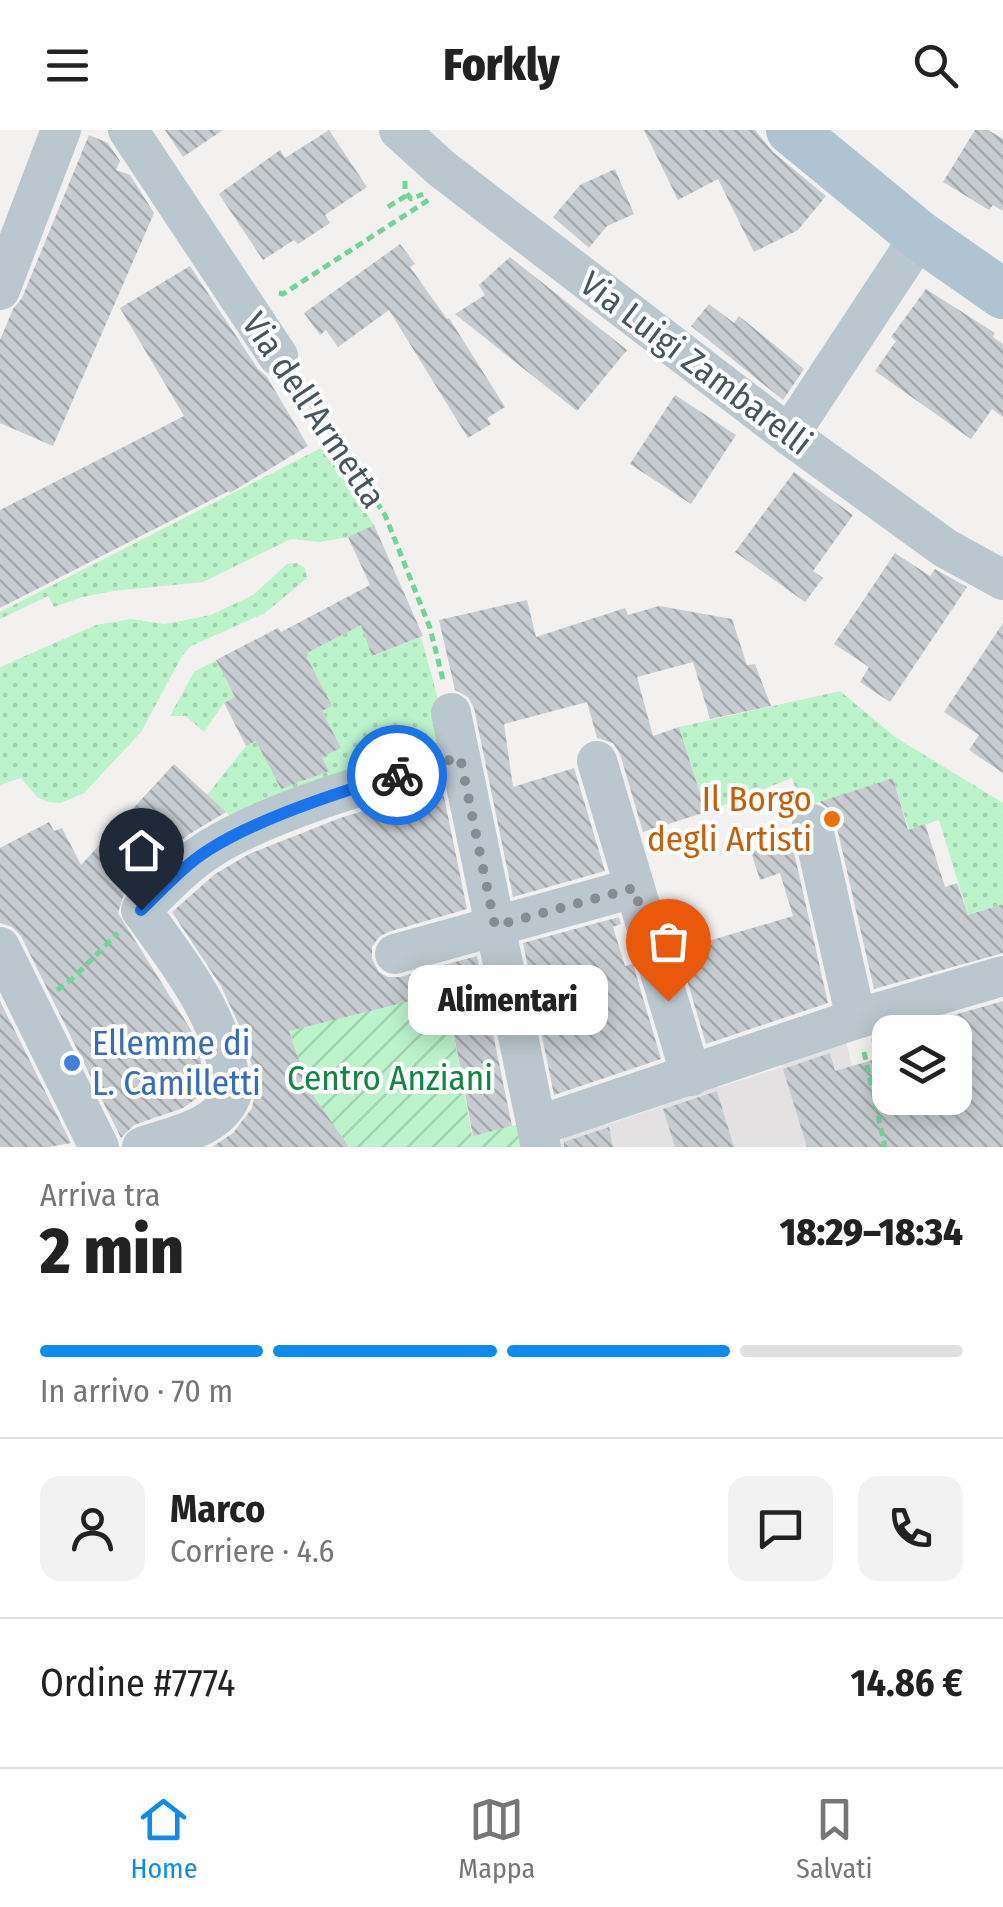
<!DOCTYPE html>
<html lang="it">
<meta charset="utf-8">
<style>
body{margin:0;font-family:"Fira Sans Condensed",sans-serif;background:#f2f2f2;color:#222;height:100vh;display:flex;flex-direction:column;font-size:38px;white-space:nowrap}
*{box-sizing:border-box;margin:0}
p{font-size:32px;color:#767676}
.icon{flex:none;width:55px;height:55px;fill:none;stroke:currentColor;stroke-width:2;stroke-linecap:round;stroke-linejoin:round}
.map{position:relative;height:1017px;overflow:hidden}
.sheet{display:flex;flex-direction:column;background:#fff;flex:1}
.sheet>*{flex:none}
.controls{position:absolute;left:872px;top:885px;display:grid;gap:20px}
.controls a{display:grid;place-items:center;width:100px;height:100px;border-radius:20px;background:#fff;box-shadow:0 5px 25px #0003;font-size:50px}
.pin{position:absolute;display:grid;place-items:center;width:85px;height:85px;color:#fff;margin:-102px -42px;border-radius:50% 50% 50% 0;rotate:-45deg;box-shadow:0 0 10px #0007}
.pin .icon{rotate:45deg}
.courier{position:absolute;display:grid;place-items:center;width:100px;height:100px;margin:-50px;border:8px solid #1a73e8;border-radius:50%;background:#fff;color:#222;box-shadow:0 2px 12px #0007}
.bubble{position:absolute;height:70px;border-radius:20px;background:#fff;box-shadow:0 5px 25px #0003;font-size:32px;font-weight:800;line-height:70px;text-align:center}
.overview em{font-style:normal;font-weight:800}
.overview div{display:flex;flex-direction:column-reverse}
.overview{display:flex;align-items:center;justify-content:space-between;height:170px;padding:0 40px}
h1{font-size:65px;font-weight:800;line-height:75px}
.bar{display:grid;grid-template-columns:repeat(4,1fr);gap:15px 10px;align-content:center;height:120px;padding:0 40px}
.bar i{height:12px;border-radius:8px;background:#e0e0e0}
.bar .selected{background:#0c8bf1}
.bar p{grid-column:span 4}
.line{display:flex;align-items:center;gap:25px;padding:0 40px;border-top:2px solid #e0e0e0}
.line div{flex:1}
.round{display:grid;place-items:center;flex:none;width:105px;height:105px;border-radius:20px;background:#f2f2f2}
header{display:flex;justify-content:space-between;align-items:center;height:130px;padding:0 40px;background:#fff;font-size:45px;font-weight:800}
.menu{display:flex;justify-content:space-around;align-items:center;height:140px;border-top:2px solid #e0e0e0;background:#fff;font-size:28px;color:#767676}
.menu a{display:grid;justify-items:center;gap:5px}
.menu .selected{color:#0c8bf1}
.map>svg:first-child{display:block}
.education{fill:#e4e1e3}
.grass{fill:url(#grass-dots)}
.garden{fill:url(#garden-furrows)}
.building{fill:url(#building-back-hatch)}
.lines{fill:none;stroke-linecap:round;stroke-linejoin:round}
.path{stroke:#71d498;stroke-width:5;stroke-dasharray:8 5;stroke-linecap:butt}
.minor{stroke:#bbc7ce;stroke-width:40}
.major{stroke:#aec4d1;stroke-width:50}
.done{stroke:#838d92;stroke-width:10;stroke-dasharray:0 18}
.route{stroke:#1a73e8;stroke-width:12}
.food-dot{fill:#e8710a;stroke:#fff;stroke-width:4}
.shop-dot{fill:#3f7fe0;stroke:#fff;stroke-width:4}
.labels{text-anchor:middle;stroke-width:8;stroke-linejoin:round;paint-order:stroke}
.street-label{font-size:35px;fill:#47575f;stroke:#fff}
.food-label{font-size:35px;fill:#c56008;stroke:#fff;text-anchor:end}
.shop-label{font-size:35px;fill:#366cbe;stroke:#fff;text-anchor:start}
.park-label{font-size:35px;fill:#10883e;stroke:#fff}
</style>
<header><svg class="icon" aria-label="menu" viewBox="0 0 24 24"><path d="M4 6h16M4 12h16M4 18h16"/></svg>Forkly<svg class="icon" aria-label="search" viewBox="0 0 24 24"><circle cx="10" cy="10" r="6"/><path d="M15 15l6 6"/></svg></header>
<div class="map">
<svg width="1003" height="1017" viewBox="0 0 1003 1017">
<defs>
<pattern id="grass-dots" width="8" height="8" patternUnits="userSpaceOnUse" patternTransform="scale(2.5)"><rect width="8" height="8" fill="#bcf3cb"/><path d="M2 2h.1M6 6h.1" fill="none" stroke="#a3d2b1" stroke-width="1.8" stroke-linecap="round"/></pattern>
<pattern id="garden-furrows" width="10" height="10" patternUnits="userSpaceOnUse" patternTransform="scale(2.5)"><rect width="10" height="10" fill="#bcf3cb"/><path d="M-1 1l2-2M0 10L10 0M9 11l2-2" fill="none" stroke="#a3d2b1"/></pattern>
<pattern id="building-back-hatch" width="6" height="6" patternUnits="userSpaceOnUse" patternTransform="scale(2.5)"><rect width="6" height="6" fill="#c7ccd0"/><path d="M-1 5l2 2M0 0l6 6M5-1l2 2" fill="none" stroke="#a3a8ac"/></pattern>
</defs>
<rect width="100%" height="100%" fill="#f3f0f0"/>
<path class="education" d="M844,902L871,1017H560L563,1004L609,994L662,976L659,965L713,947L717,958L782,937L778,924Z"/>
<g class="grass">
<path d="M323,317L374,395L349,407L320,412L291,409L203,452L114,461L83,467L54,477L48,466L0,489V482Z"/>
<path d="M297,433L305,438L307,448L265,483L191,516L182,526L141,602L84,663L61,673L48,672L37,667L21,648L0,655V537L96,495L131,489L165,494L211,485L253,465L287,434Z"/>
<path d="M360,493L373,526L421,507L449,610L238,693L207,665L246,616L256,611L294,643L299,653L328,639L322,627L340,617L322,581L332,576L296,529Z"/>
<path d="M216,530L235,567L224,573L204,602L186,586H170L194,542Z"/>
<path d="M840,561L895,607L1003,673V774L968,785L939,690L909,700L893,648L801,678L792,648L706,682L679,597Z"/>
</g>
<path class="garden" d="M445,856L472,1006L524,993L528,1017H349L308,958L289,901Z"/>
<g class="building">
<path d="M165,0H223L183,27Z"/>
<path d="M329,0L367,57L325,85L330,93L298,114L294,110L263,130L219,64L280,20L285,28Z"/>
<path d="M644,0H755L773,22L826,66L798,100L754,122L718,49L678,70Z"/>
<path d="M975,0H988L1003,9V81L993,75L989,80L943,52Z"/>
<path d="M89,5L108,13L120,31L116,40L130,45L154,83L53,316L0,293V210L13,179L22,168Z"/>
<path d="M615,39L634,84L607,96L589,118L553,87L580,55Z"/>
<path d="M400,114L415,134L410,137L447,189L449,188L505,277L487,288L491,294L468,308L389,180L338,217L326,200L320,205L304,183Z"/>
<path d="M510,127L627,220L577,281L455,184L485,165L479,155Z"/>
<path d="M190,136L258,239L267,247L308,316L230,363L229,361L0,478V380L184,286L120,178Z"/>
<path d="M926,159L995,203L993,207L1003,214V287L992,279L971,309L875,241L896,211L891,207Z"/>
<path d="M709,174L734,193L739,186L804,239L783,270L691,196Z"/>
<path d="M675,265L736,305L691,374L630,334Z"/>
<path d="M794,342L853,385L813,441L823,448L805,472L735,422Z"/>
<path d="M374,395L423,506L372,526L361,495L305,524L332,576L322,581L341,618L322,627L329,641L281,659L256,611L246,616L224,573L235,567L216,530L278,498L281,502L370,455L348,407Z"/>
<path d="M895,423L930,446L935,439L967,457L890,572L860,552L869,537L834,514Z"/>
<path d="M527,470L536,507L625,478L628,485L659,476L732,489L747,535L755,534L771,576L710,589L693,532L637,547L653,606L679,597L706,682L643,702L620,624L613,613L597,608L587,572L504,594L513,657L574,638L605,741L513,767L474,578L468,567L455,560L439,490Z"/>
<path d="M1003,493V643L969,620L979,605L944,582Z"/>
<path d="M174,634L226,682L188,705L158,730L124,764L118,783L191,900L199,922L207,961L183,978L134,995L121,1008L21,806L12,797L0,793V718L49,692L54,701L62,698L81,735Z"/>
<path d="M893,648L908,700L925,694L945,757L957,753L968,785L1003,774V823L874,859L835,689L830,679L819,672Z"/>
<path d="M442,657L467,779L388,802L379,807L372,817V829L379,842L388,847H400L477,826L512,996L473,1006L446,862L289,901L308,958L349,1017H212L233,1003L252,978L255,964L252,937L244,906L221,856L172,782L215,744L249,724L340,688Z"/>
<path d="M791,709L828,873L706,914L678,820L793,786L780,743L760,750L751,722Z"/>
<path d="M619,787L621,794L613,797L625,836L633,834L661,929L554,965L523,813Z"/>
<path d="M0,871L71,1013L49,1017H0Z"/>
<path d="M1003,871V1017H807L783,939L830,923L835,941L876,929L871,909L890,904V968H955V902H894Z"/>
<path d="M717,961L734,1017H675L663,979Z"/>
<path d="M609,997L613,1017H564V1012Z"/>
</g>
<g class="lines">
<g class="path">
<path d="M405,51V61L411,69L423,64"/>
<path d="M388,77L407,65"/>
<path d="M279,163L283,164L430,69"/>
<path d="M297,253L385,385L430,498L443,550"/>
<path d="M57,860L73,848L118,803"/>
<path d="M864,922L885,1017"/>
</g>
<g class="minor">
<path d="M128,0L278,226"/>
<path d="M399,0L442,39L789,305L945,418L1003,450"/>
<path d="M0,160L61,0"/>
<path d="M789,305L920,106"/>
<path d="M451,583L541,1017"/>
<path d="M597,631L691,946"/>
<path d="M812,694L856,889"/>
<path d="M0,817L99,1017"/>
<path d="M395,824L634,758"/>
<path d="M537,996L856,889L1003,846"/>
<path d="M142,1017C172,1006 218,999 231,966C229,894 181,836 141,780C163,758 184,735 211,718C280,676 382,650 460,627"/>
</g>
<path class="major" d="M791,0L920,106L1003,164"/>
</g>
<g class="lines">
<path class="done" d="M397,645L460,627L495,796L634,758L668,871"/>
<path class="route" d="M141,780C163,759 184,735 210,719C261,687 339,662 397,645"/>
</g>
<circle class="food-dot" cx="832" cy="689" r="10"/>
<circle class="shop-dot" cx="72" cy="933" r="10"/>
<g class="labels">
<g class="street-label">
<text transform="translate(696 233) rotate(37)" y="12">Via Luigi Zambarelli</text>
<text transform="translate(314 280) rotate(56)" y="12">Via dell'Armetta</text>
</g>
<g class="food-label">
<text x="812" y="681">Il Borgo<tspan x="812" dy="40">degli Artisti</tspan></text>
</g>
<g class="shop-label">
<text x="92" y="925">Ellemme di<tspan x="92" dy="40">L. Camilletti</tspan></text>
</g>
<g class="park-label">
<text x="390" y="960">Centro Anziani</text>
</g>
</g>
</svg>
<div class="controls">
<a><svg class="icon" aria-label="layers" viewBox="0 0 24 24"><path d="M12 4l9 5-9 5-9-5zM3 14l9 5 9-5"/></svg></a>
</div>
<div class="pin" style="left:668px;top:871px;background:#ea580c"><svg class="icon" aria-label="bag" viewBox="0 0 24 24"><path d="M5 8h14l-1 12H6zM9 8a3 3 0 0 1 6 0"/></svg></div>
<div class="pin" style="left:141px;top:780px;background:#1f2937"><svg class="icon" aria-label="home" viewBox="0 0 24 24"><path d="M3 11l9-7 9 7M6 9v11h12V9"/></svg></div>
<div class="courier" style="left:397px;top:645px"><svg class="icon" aria-label="bike" viewBox="0 0 24 24"><circle cx="6" cy="16" r="4"/><circle cx="18" cy="16" r="4"/><path d="M6 16l4-8h5l3 8M10 8l3 8H6M13 5h3"/></svg></div>
<div class="bubble" style="left:408px;top:835px;width:200px">Alimentari</div>
</div>
<section class="sheet">
<div class="overview"><div><h1>2 min</h1><p>Arriva tra</p></div><em>18:29–18:34</em></div>
<div class="bar"><i class="selected"></i><i class="selected"></i><i class="selected"></i><i></i><p>In arrivo · 70 m</p></div>
<div class="line" style="height:180px"><a class="round"><svg class="icon" aria-label="person" viewBox="0 0 24 24"><circle cx="12" cy="8" r="4"/><path d="M4 21q1-7 8-7t8 7"/></svg></a><div><b>Marco</b><p>Corriere · 4.6</p></div><a class="round"><svg class="icon" aria-label="chat" viewBox="0 0 24 24"><path d="M4 5h16v11H9l-5 4z"/></svg></a><a class="round"><svg class="icon" aria-label="phone" viewBox="0 0 24 24"><path d="M5 4h4l2 5-3 2q2 4 5 5l2-3 5 2v4C11 20 4 13 5 4z"/></svg></a></div>
<div class="line" style="height:130px"><div>Ordine #7774</div><b>14.86 €</b></div>
</section>
<nav class="menu">
<a class="selected"><svg class="icon" aria-label="home" viewBox="0 0 24 24"><path d="M3 11l9-7 9 7M6 9v11h12V9"/></svg>Home</a>
<a><svg class="icon" aria-label="map" viewBox="0 0 24 24"><path d="M3 6l6-2 6 2 6-2v14l-6 2-6-2-6 2zM9 4v14M15 6v14"/></svg>Mappa</a>
<a><svg class="icon" aria-label="saved" viewBox="0 0 24 24"><path d="M7 4h10v16l-5-4-5 4z"/></svg>Salvati</a>
</nav>
